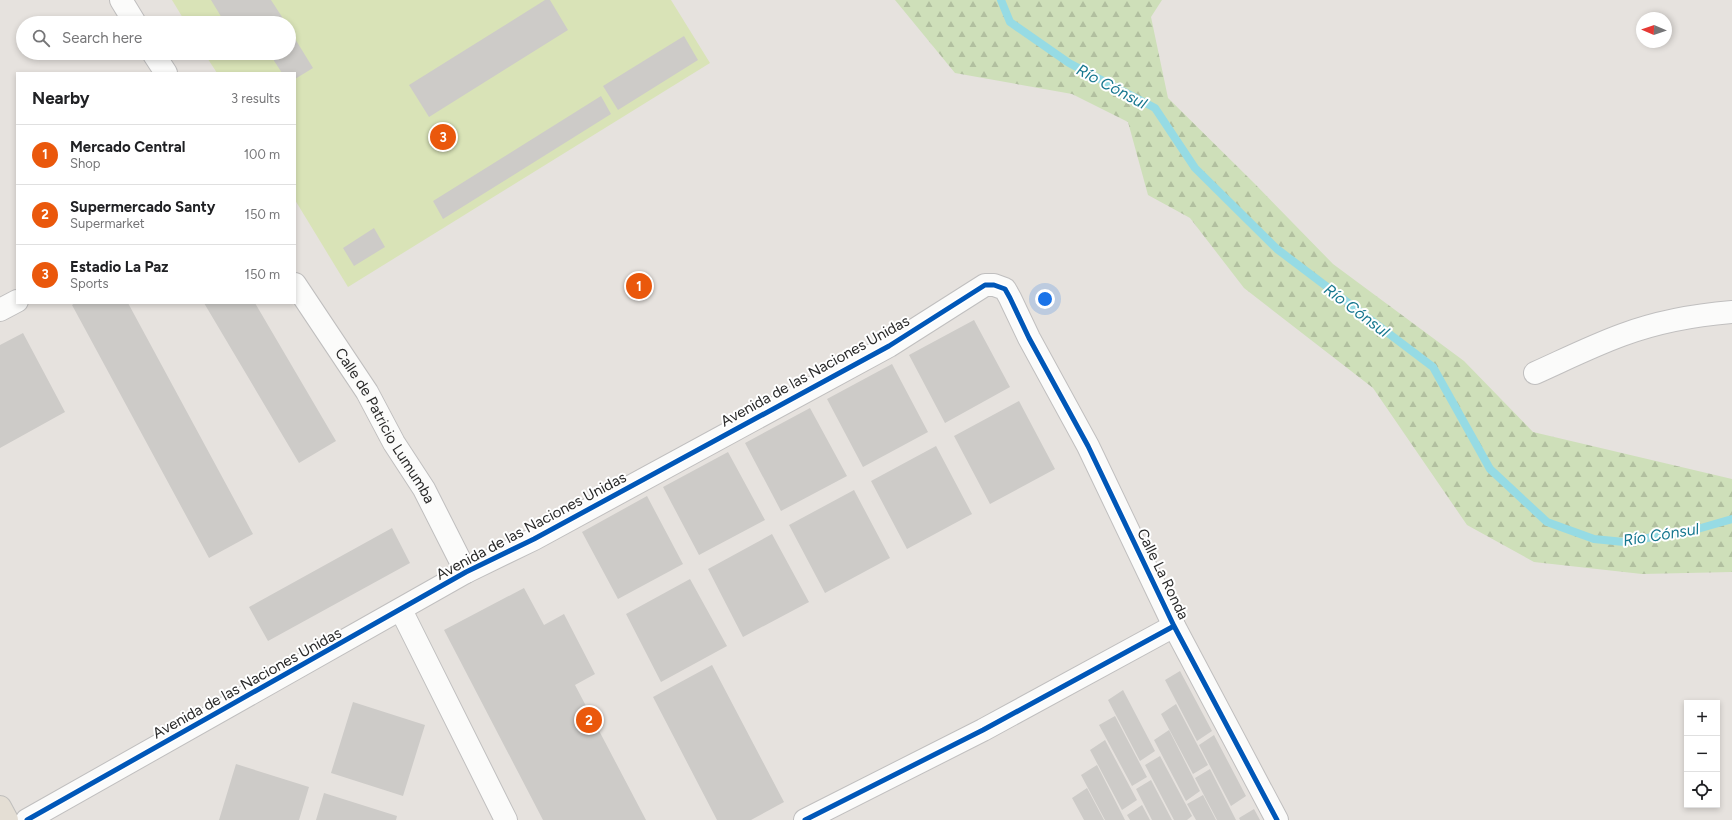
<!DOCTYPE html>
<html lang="en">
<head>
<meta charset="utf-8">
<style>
	:root { --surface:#fff; --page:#f2f2f2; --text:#202124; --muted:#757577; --line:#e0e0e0; --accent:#ea580c }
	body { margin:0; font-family:Figtree,sans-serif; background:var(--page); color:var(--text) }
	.controls { position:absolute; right:12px; bottom:12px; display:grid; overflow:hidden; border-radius:0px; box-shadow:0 2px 6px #0003 }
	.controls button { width:36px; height:36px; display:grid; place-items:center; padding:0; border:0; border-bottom:1px solid var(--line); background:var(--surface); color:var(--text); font:20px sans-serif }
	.compass { position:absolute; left:1636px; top:12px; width:36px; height:36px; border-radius:50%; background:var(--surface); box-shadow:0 2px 6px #0003; rotate:272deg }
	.you { position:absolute; left:1045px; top:299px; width:14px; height:14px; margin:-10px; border:3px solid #fff; border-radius:50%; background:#1a73e8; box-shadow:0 0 0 6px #1a73e833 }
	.badge { display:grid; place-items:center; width:26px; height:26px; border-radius:50%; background:var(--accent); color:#fff; font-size:13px; font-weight:700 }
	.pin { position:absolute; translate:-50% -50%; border:2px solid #fff; box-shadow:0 1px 4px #0006 }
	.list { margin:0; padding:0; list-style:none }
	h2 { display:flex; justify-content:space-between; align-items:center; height:52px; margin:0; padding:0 16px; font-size:17px }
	h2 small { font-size:13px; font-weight:400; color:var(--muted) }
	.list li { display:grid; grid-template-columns:26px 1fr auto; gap:12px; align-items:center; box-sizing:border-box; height:60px; padding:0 16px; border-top:1px solid var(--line) }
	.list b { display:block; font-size:15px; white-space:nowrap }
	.list p { margin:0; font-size:13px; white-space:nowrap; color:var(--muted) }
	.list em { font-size:13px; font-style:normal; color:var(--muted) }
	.icon { flex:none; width:22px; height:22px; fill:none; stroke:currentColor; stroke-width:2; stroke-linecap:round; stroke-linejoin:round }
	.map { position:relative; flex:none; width:1732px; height:820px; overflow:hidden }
	.search { position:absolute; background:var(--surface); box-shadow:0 2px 6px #0003; left:16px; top:16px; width:280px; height:44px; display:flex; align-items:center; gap:10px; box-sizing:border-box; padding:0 14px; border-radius:22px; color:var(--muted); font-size:15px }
	.panel { position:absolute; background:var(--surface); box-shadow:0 2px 6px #0003; left:16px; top:72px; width:280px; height:232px; border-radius:0px }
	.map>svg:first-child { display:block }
	.forest { fill:url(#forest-firs) }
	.pitch { fill:#d9e3b7 }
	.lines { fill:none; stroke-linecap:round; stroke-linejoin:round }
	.stream { stroke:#96dbe4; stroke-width:8 }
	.building { fill:#cdcbc8 }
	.minor-casing { stroke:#c0bfbf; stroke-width:24 }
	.major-casing { stroke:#bfbebc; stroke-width:24 }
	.minor { stroke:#fbfbfa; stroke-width:22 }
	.major { stroke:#e4ded4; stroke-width:22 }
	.cycleway-casing { stroke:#fff; stroke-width:8 }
	.cycleway { stroke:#0057b8; stroke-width:5 }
	.labels { text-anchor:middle; stroke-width:4; stroke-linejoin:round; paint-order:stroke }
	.street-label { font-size:15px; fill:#292929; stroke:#fff }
	.water-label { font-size:16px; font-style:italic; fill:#16778f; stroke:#fff }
</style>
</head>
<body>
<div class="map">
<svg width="1732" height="820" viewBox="0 0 1732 820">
	<defs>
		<pattern id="forest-firs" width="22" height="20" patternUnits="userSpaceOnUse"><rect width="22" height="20" fill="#cedfb9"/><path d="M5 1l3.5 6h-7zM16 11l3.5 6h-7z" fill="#b1bf9f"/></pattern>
	</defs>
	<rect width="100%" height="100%" fill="#e6e2de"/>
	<path class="forest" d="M895 0H1162L1151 17 1168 98 1254 183 1333 264 1464 361 1533 432 1732 479V572L1642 574 1534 562 1467 525 1373 388 1244 288 1190 218 1148 195 1128 122 1072 94 955 73Z"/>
	<path class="pitch" d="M172 0H671L710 63 348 287 295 200V73H217L204 53H289V23H186Z"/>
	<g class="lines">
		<path class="stream" d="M1001 0 1010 22 1069 63 1155 108 1195 168 1277 249 1433 367 1490 469 1547 522 1594 539 1624 542 1694 530 1732 519"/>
	</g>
	<path class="building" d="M211 0H271L286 23H225Z
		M545 0H550L568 30 429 117 409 85Z
		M289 29 313 68 295 79V73H282L269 53H289Z
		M684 36 698 60 618 110 603 86Z
		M601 96 611 114 443 219 433 201Z
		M374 228 385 247 354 266 343 248Z
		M75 303H128L253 534 209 558 72 305Z
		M204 303H255L336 441 299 463Z
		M974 320 1010 387 945 423 909 355Z
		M23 333 65 412 0 448V345Z
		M892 364 928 432 863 467 827 399Z
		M1019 401 1055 469 990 504 954 436Z
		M810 408 847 476 781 511 745 443Z
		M936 446 972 514 907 549 871 481Z
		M728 452 765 520 699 555 663 487Z
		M854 490 890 558 825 593 789 525Z
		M647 496 683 564 618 599 582 532Z
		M392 528 410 563 268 641 249 607Z
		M772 534 809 602 743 637 708 569Z
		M690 579 727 646 661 682 626 614Z
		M524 588 544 625 564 614 595 674 575 685 646 820H543L444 630Z
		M712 665 784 802 751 820H717L653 697Z
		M1180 671 1212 731 1197 741 1165 680Z
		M1123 690 1155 751 1140 761 1108 700Z
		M353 702 425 725 403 796 331 773Z
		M1176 704 1208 765 1193 774 1161 714Z
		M1115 716 1147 777 1132 786 1099 725Z
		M1169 730 1200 791 1186 801 1154 740Z
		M1214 735 1246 796 1231 806 1199 745Z
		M1105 740 1137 800 1122 810 1090 750Z
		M1160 756 1192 816 1187 820H1174L1145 765Z
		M236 764 309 787 299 820H219Z
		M1097 765 1125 820H1105L1081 775Z
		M1210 769 1236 820H1217L1195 778Z
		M1151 780 1172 820H1152L1136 789Z
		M1087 788 1104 820H1084L1072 798Z
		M324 793 397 816 396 820H316Z
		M1203 795 1216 820H1196L1187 804Z
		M1142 805 1150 820H1130L1127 815Z
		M1254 809 1260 820H1240L1239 818Z"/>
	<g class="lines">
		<g class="minor-casing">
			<g id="minor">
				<path d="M121 0 135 23"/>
				<path d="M153 53 166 73"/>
				<path id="s1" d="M295 284 367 392 394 443 424 489 466 572"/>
				<path d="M0 310 17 301"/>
				<path d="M1535 373C1564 360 1592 346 1622 335 1657 322 1695 315 1732 312"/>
				<path d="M401 610 506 820"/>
				<path d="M27 820 466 572 534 539 889 346 985 285H994L1005 289 1010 298 1029 338 1088 446 1174 626 1277 820"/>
				<path d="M805 820 983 730 1174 626"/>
			</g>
		</g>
		<g class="major-casing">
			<path id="major" d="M0 807 7 820"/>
		</g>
		<use href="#minor" class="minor"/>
		<use href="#major" class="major"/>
		<g class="cycleway-casing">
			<path id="cycleway" d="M27 820 466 572 534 539 889 346 985 285H994L1005 289 1010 298 1029 338 1088 446 1174 626 1277 820
				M805 820 983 730 1174 626"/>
		</g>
		<use href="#cycleway" class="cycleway"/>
	</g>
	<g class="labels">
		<g class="street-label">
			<text transform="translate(815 371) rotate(-29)" y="5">Avenida de las Naciones Unidas</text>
			<text dy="5" stroke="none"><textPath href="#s1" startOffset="168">Calle de Patricio Lumumba</textPath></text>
			<text transform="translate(531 526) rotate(-28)" y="5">Avenida de las Naciones Unidas</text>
			<text transform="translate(1163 574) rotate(64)" y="5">Calle La Ronda</text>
			<text transform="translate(247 683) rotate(-29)" y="5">Avenida de las Naciones Unidas</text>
		</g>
		<g class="water-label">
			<text transform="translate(1112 86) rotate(28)" y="6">Río Cónsul</text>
			<text transform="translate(1357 310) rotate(37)" y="6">Río Cónsul</text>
			<text transform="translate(1661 534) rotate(-9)" y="6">Río Cónsul</text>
		</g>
	</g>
</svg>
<div class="controls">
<button>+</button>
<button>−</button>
<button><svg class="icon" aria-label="locate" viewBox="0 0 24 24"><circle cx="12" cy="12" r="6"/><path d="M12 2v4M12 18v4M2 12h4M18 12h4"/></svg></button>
</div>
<svg class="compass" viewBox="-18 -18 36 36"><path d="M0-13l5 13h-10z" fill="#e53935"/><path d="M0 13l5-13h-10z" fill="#757577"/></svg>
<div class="you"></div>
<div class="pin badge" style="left:639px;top:286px">1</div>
<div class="pin badge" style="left:589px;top:720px">2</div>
<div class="pin badge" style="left:443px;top:137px">3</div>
<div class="search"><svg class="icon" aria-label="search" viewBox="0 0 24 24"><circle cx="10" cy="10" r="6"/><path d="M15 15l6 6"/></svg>Search here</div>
<section class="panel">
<h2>Nearby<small>3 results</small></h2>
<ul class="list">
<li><span class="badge">1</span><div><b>Mercado Central</b><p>Shop</p></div><em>100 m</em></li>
<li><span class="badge">2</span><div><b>Supermercado Santy</b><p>Supermarket</p></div><em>150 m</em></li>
<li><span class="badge">3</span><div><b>Estadio La Paz</b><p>Sports</p></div><em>150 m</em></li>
</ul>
</section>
</div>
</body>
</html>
